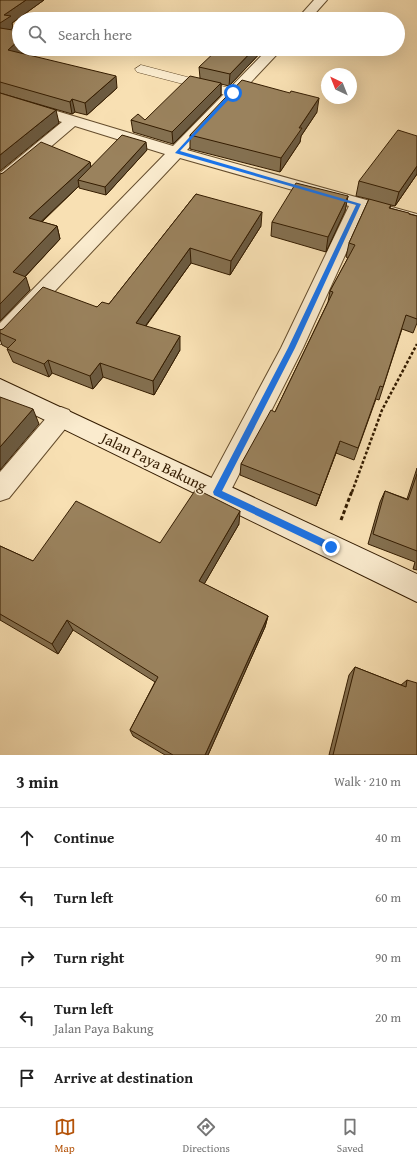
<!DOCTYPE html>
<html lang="en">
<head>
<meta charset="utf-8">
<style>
	:root { --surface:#fff; --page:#f2f2f2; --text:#222; --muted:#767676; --line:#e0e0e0; --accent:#b45309 }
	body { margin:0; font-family:"Gentium Book Plus",serif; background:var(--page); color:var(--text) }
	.compass { position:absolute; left:321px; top:68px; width:36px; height:36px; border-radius:50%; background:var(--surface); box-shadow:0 4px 16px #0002; rotate:317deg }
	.stop { position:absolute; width:12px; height:12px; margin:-9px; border:3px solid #1a73e8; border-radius:50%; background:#fff }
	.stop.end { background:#1a73e8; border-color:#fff; box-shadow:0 1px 4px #0008 }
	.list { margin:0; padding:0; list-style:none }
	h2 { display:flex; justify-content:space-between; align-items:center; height:52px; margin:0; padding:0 16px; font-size:17px }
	h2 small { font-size:13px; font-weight:400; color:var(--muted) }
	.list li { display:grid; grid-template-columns:26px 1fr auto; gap:12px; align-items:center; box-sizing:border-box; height:60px; padding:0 16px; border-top:1px solid var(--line) }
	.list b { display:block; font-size:15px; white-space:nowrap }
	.list p { margin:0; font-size:13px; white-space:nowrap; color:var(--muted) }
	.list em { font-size:13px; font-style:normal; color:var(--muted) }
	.icon { flex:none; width:22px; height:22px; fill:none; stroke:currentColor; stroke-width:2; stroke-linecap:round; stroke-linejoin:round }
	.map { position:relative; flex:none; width:417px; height:755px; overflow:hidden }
	.search { position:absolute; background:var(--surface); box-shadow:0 4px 16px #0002; left:12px; right:12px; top:12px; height:44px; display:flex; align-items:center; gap:10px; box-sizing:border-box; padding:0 14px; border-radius:22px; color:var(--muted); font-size:15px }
	.sheet { height:352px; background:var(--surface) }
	nav { display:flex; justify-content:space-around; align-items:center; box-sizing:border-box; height:56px; border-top:1px solid var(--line); background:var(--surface); font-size:11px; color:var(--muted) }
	nav a { display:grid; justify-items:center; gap:2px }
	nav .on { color:var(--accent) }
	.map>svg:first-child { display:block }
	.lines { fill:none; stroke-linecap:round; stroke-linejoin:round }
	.service-casing { stroke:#654d2d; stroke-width:1 }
	.minor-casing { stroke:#654d2d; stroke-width:2 }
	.secondary-casing { stroke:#341c00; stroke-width:2 }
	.path-far1 { stroke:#341c00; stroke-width:2.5; stroke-dasharray:3 2; stroke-linecap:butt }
	.path { stroke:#341c00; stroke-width:3; stroke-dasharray:4 2.5; stroke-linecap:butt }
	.service { fill:#faebce; fill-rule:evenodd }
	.minor { fill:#faebce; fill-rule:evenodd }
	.secondary { fill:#faebce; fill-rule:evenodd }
	.wall { fill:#847050; stroke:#341c00 }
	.shaded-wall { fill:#6c5b41; stroke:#341c00 }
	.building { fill:#9a825d; stroke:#341c00 }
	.route { fill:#1a73e8 }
	.labels { text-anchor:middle; stroke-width:3; stroke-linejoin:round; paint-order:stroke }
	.street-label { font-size:15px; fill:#341c00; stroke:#faebce }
</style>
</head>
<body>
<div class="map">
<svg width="417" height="755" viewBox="0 0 417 755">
	<rect width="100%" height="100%" fill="#f8e0b3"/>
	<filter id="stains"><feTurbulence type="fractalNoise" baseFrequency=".005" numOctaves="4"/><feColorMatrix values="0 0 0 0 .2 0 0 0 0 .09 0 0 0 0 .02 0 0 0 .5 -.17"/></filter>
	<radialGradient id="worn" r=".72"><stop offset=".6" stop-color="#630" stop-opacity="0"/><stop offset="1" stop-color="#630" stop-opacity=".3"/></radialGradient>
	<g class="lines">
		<g class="service-casing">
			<path id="service" d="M141 65 237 90 239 93 233 97 137 72 135 69Z"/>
		</g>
		<g class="minor-casing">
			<path id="minor" d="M314 0H327L310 19H297Z
				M268 49H282L187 150 417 214V226L365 211 303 348 226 500 217 503 208 500 204 492 281 348 349 206 180 158 7 342 0 344V323L165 154 75 126 6 185 0 186V173L62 122 0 103V94L173 146Z
				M61 407 69 410 73 417 69 424 9 498 0 501V472L53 410Z"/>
		</g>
		<g class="secondary-casing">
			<path id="secondary" d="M0 379 417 574V602L0 398Z"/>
		</g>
		<path class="path-far1" d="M352 492 382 410 417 344"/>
		<path class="path" d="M341 520 352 491"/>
		<use href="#service" class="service"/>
		<use href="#minor" class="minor"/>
		<use href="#secondary" class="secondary"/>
	</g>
	<path class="wall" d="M0 0H44L12 23 13 28 10 30 26 49 21 53 117 88 87 115 75 112 72 114 0 93Z
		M264 49 229 86 221 84V95L173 144 133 132 131 120H145L200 78 199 67Z
		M317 112 301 136 300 142 280 172 190 149V135Z
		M417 136V174L395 206 391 205 390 208 417 216V323L413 333 402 329 379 400 376 399 354 460 336 453 316 506 240 475 241 464 275 412 328 302 330 291 348 258 346 257 349 243 369 199 356 196 359 181Z
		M147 150 106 195 79 188V186L42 222 57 226 60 239 25 277 30 290 0 321V174L90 162 91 167Z
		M196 194 261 226 230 275 191 263 146 326 180 350 154 395 103 377 93 389 52 373 49 377 13 362 7 349 8 348 2 345 0 339V330L109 304Z
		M348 196 345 211 326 252 271 236 272 222Z
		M417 468V570L413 569 415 562 368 544 380 502 385 491 407 499Z
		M239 524 204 584 268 616 265 627 208 755H165L133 736 130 730 155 682 73 630 58 654 0 620V546L33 561 160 543Z
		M355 667 401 685 407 680 417 755H329L349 675Z"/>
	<path class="shaded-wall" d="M26 0H44L12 23 13 28 0 37V23L4 15Z
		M19 40V49H26L11 62 8 50Z
		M254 49H264L229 86 230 74Z
		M116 76 117 88 87 115 85 103Z
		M221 83V95L173 144 172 132Z
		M319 98 317 112 301 136 300 142 280 172 281 158 299 128Z
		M72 99 75 112 72 114 70 102Z
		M56 110 59 123 0 171V155Z
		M146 142 147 150 106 195 105 187Z
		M90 162 92 174 78 180 79 186 32 230 29 218Z
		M417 166V174L395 206 399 192Z
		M348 196 345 211 326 252 328 237Z
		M262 212 261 226 230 275 231 261Z
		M57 226 60 239 17 285 13 272Z
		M190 248 191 263 138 336 136 323Z
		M26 277 30 290 0 321V304Z
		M180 336V350L154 395 153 381Z
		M48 360 52 373 49 377 44 364Z
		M100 363 103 377 93 389 90 376Z
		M33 409 39 424 0 470V447Z
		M340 441 336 453 316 506 320 495Z
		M240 511 239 524 199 593V581Z
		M268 616 265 627 208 755H205Z
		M67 620 73 630 58 654 52 644Z"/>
	<path class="building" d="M0 0H26L4 15 11 16 0 23Z
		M255 14 282 19H249Z
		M0 28 19 31V40L8 50 116 76 85 103 72 99 70 102 0 82Z
		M218 49H254L230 74 199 67Z
		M190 76 221 83 172 132 131 120 138 114 145 120Z
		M242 80 290 93 291 91 319 98 299 128H302L281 158 190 135Z
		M0 93 56 110 0 155Z
		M398 130 417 136V166L399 192 359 181Z
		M122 135 146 142 105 187 78 180Z
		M41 142 90 162 29 218 57 226 13 272 26 277 0 304V174L3 173Z
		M296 183 348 196 328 237 272 222Z
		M196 194 262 212 231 261 190 248 136 323 180 336 153 381 100 363 90 376 48 360 44 364 7 349 16 340 0 333V330L3 329 43 287 97 307 102 302 109 304Z
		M369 199 391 205 389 208 409 213V214L417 216V319L406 315 383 387 380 386 358 448 340 441 320 495 241 464 271 410 275 412 333 292 330 291 355 245 349 243Z
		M0 397 33 409 0 447Z
		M417 474V551L373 534 385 491 408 500Z
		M196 489 240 511 199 581 268 616 205 755H173L130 730 158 677 67 620 52 644 0 614V546L33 561 76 501 160 543Z
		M355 667 406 687 407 680 417 683V755H333Z"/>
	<path class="route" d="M231 92 235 93 180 151 361 204 295 348 222 491 334 544 335 547 331 551 214 495 213 492 288 348 356 205 175 153Z"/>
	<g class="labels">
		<g class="street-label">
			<text transform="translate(154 462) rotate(26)" y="5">Jalan Paya Bakung</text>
		</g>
	</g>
	<rect width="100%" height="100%" filter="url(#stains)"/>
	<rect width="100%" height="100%" fill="url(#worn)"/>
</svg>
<svg class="compass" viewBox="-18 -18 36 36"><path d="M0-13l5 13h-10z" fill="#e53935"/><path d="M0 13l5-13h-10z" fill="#767676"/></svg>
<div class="stop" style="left:233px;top:93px"></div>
<div class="stop end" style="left:331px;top:547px"></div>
<div class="search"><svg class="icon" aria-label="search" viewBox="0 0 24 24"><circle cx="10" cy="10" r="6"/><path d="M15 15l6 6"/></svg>Search here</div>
</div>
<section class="sheet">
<h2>3 min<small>Walk · 210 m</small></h2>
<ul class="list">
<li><svg class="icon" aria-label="ahead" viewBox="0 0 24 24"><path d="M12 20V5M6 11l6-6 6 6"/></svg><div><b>Continue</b></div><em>40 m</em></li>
<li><svg class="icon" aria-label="left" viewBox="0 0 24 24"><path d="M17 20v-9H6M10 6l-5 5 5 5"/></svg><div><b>Turn left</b></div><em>60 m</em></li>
<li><svg class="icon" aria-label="right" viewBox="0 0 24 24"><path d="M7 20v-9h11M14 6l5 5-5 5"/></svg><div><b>Turn right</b></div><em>90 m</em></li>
<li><svg class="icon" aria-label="left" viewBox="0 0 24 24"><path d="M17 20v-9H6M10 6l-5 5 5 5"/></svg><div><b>Turn left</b><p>Jalan Paya Bakung</p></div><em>20 m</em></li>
<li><svg class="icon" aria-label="arrive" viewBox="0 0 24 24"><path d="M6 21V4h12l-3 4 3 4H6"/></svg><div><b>Arrive at destination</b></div></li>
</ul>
</section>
<nav>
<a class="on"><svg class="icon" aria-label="map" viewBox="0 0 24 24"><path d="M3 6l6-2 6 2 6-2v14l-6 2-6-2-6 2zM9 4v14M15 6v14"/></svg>Map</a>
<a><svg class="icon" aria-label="directions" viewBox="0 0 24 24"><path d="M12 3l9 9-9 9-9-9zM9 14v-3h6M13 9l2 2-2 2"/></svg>Directions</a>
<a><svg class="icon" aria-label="saved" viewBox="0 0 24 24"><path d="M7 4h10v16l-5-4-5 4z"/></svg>Saved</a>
</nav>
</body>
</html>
